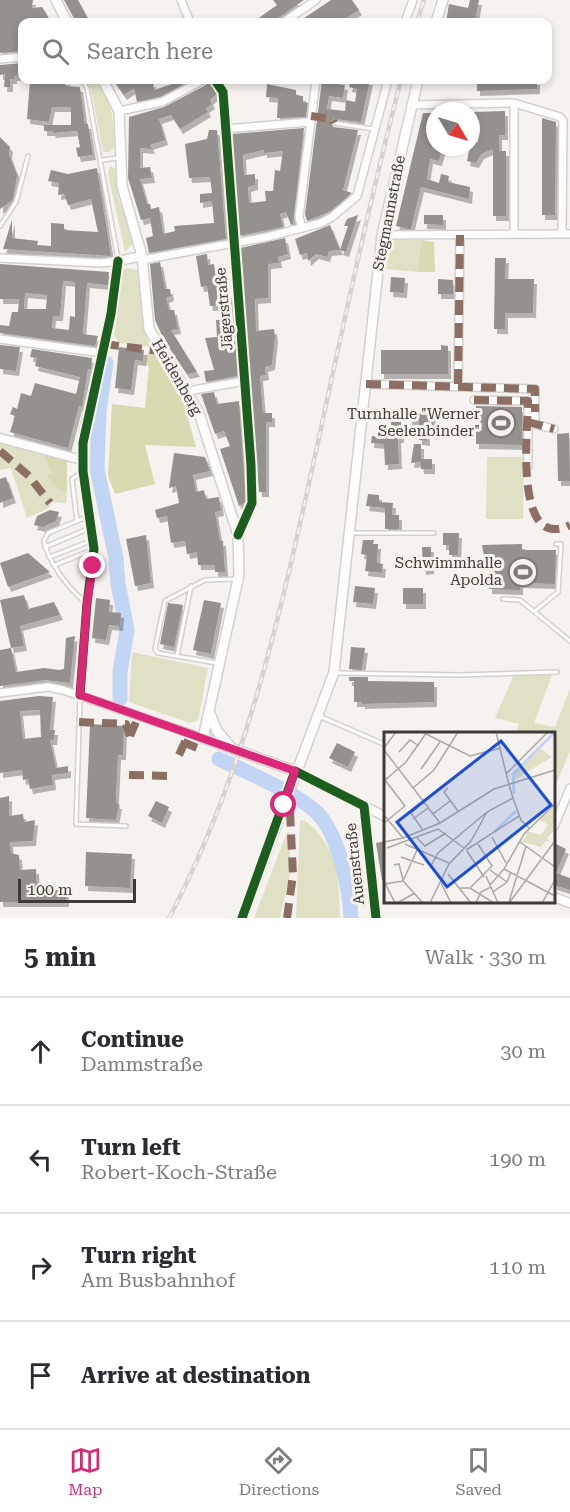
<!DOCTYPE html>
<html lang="en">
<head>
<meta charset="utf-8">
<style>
	:root { --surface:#fff; --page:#f2f2f3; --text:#2b2b33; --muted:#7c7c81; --line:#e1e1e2; --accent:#db2777 }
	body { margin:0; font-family:"Roboto Serif",serif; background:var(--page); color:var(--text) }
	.compass { position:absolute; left:426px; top:102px; width:54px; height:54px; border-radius:50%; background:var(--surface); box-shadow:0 3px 9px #0003; rotate:128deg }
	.scale { position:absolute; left:18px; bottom:15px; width:118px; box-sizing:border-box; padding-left:6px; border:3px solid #3d3a38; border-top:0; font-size:16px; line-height:21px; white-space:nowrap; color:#3d3a38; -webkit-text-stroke:4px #f9f2ec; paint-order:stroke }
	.stop { position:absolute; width:18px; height:18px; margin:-14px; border:4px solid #db2777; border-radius:50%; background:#fff }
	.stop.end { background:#db2777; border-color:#fff; box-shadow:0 2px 6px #0008 }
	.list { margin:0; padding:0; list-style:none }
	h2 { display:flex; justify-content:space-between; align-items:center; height:78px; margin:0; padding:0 24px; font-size:26px }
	h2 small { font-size:20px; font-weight:400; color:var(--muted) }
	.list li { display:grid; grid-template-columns:39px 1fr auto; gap:18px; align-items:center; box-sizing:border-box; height:108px; padding:0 24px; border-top:2px solid var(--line) }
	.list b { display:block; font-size:22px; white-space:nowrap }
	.list p { margin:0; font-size:20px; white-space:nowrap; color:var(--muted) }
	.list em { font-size:20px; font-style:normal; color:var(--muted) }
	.icon { flex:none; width:33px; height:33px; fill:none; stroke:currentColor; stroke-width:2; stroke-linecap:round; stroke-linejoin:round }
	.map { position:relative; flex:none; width:570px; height:918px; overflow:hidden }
	.search { position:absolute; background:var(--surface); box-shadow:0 3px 9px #0003; left:18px; right:18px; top:18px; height:66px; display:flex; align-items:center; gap:15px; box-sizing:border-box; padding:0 21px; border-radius:12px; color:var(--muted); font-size:22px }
	.sheet { height:510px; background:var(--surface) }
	nav { display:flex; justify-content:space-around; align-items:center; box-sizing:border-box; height:84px; border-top:2px solid var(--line); background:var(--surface); font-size:16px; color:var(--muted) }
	nav a { display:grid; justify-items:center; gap:3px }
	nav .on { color:var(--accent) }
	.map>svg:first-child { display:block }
	.green { fill:#dfe0c4 }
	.forest { fill:#d8dab1 }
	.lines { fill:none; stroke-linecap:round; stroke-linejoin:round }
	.river { stroke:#c3d5f5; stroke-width:15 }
	.building { fill:#94918e; fill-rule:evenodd; filter:url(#shadow) }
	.service-casing { stroke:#d3d0ce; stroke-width:6 }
	.minor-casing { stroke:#d3d0ce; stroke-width:10 }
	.tertiary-casing { stroke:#d3d0ce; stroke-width:11 }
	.secondary-casing { stroke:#d3d0ce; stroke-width:12 }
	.service { stroke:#fefdfd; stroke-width:3 }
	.minor { stroke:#fefdfd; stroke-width:7 }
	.tertiary { stroke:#fefdfd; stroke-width:8 }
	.secondary { stroke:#fefdfd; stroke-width:9 }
	.rail-casing { stroke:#d4d3d1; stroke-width:4.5 }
	.rail { stroke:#f9f2ec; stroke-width:2; stroke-dasharray:7; stroke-linecap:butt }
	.quiet { stroke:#8d6e63; stroke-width:8; stroke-dasharray:15 8; stroke-linecap:butt }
	.cycleway-casing { stroke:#f9f2ec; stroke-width:13 }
	.cycleway { stroke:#1b5e20; stroke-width:9 }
	.route { stroke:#db2777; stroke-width:8 }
	.labels { text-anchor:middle; stroke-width:6; stroke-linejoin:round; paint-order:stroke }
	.street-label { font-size:15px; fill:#3d3a38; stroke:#f9f2ec }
	.poi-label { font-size:15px; fill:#3d3a38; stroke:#f9f2ec; text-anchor:end }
	.inset-river { fill:none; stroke:#c3d5f5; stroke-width:3 }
	.inset-road { fill:none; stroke:#aca8a6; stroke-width:1.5 }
	.view { fill:#1d4ed8; fill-opacity:0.15; stroke:#1d4ed8; stroke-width:3 }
	.inset-edge { fill:none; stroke:#3d3a38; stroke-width:3 }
</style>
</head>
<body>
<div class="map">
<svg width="570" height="918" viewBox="0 0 570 918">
	<defs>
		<filter id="shadow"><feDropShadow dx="3" dy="5" stdDeviation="0" flood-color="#0004"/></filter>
	</defs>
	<rect width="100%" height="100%" fill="#f6f2ef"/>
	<path class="green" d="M86 80H95C113 99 114 122 114 148L110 152H103L91 89Z
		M110 166 115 169 118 197 133 239V244L125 252 108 174Z
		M392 240H421L418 272 386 269Z
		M127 268 137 270 144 327 150 347 120 343 114 336 122 271Z
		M0 443 42 455 52 473 47 475 56 488 67 493 66 503 51 502 49 508 27 518 11 468 0 470Z
		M487 457H524L523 519H486Z
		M132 652 208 668 198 720 190 723 129 702Z
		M514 675H552L534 723 555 727 570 689V751L555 787 554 734 515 733 519 724 495 718Z
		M304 820C338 846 339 877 340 918H296L300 821Z
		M287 832 290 833V873L280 918H254Z"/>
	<path class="forest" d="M421 240 434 242 435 272H418Z
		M147 353 154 354 181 394 196 447 145 445 155 484 115 494 108 476 112 404 145 408 149 366 145 365Z
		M42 455 67 461V493L56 488 46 475 52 473Z"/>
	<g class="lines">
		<path class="river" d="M106 363 99 411 97 469 116 558 118 584 127 630 120 672V699
			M219 759C245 771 303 796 320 816 339 838 350 890 351 918"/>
	</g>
	<path class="building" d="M0 0H33L32 8 42 7 46 13 50 22H22V51L0 53Z
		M64 0H78L90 22H76Z
		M273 0H304L272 22H253L277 5Z
		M331 0H352L359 10 340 22H329L327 19 322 22H298Z
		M470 0H479L475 22H446L449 4 468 8Z
		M22 63V75L14 76V79H10V87H4L5 74 0 75V65Z
		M30 80H67L65 86 80 87 85 124H88L93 155 78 157 76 148 80 147 77 131 52 133 53 131H44V125H71V107H52L49 122 27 119Z
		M113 80H145L142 84 153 82 154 90 172 84 170 80H192L160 97 137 102 134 88 124 95Z
		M209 80 217 94 210 100 212 104 206 108 208 112 180 129 171 115 159 119 165 140 150 145 152 149 140 148V168L150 167 152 178 140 179 147 204H150L151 209 159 207 163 234 175 231 174 226 214 223 212 201 200 203V194L212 193 210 177 189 178 185 144 207 139 209 130H217L226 239 149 253 146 238 153 236 150 218 141 220 128 178 129 117 164 107 206 85Z
		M322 80H331L330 83 345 85 343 98 329 96 327 109 345 111 346 100 355 102 357 89 349 87 351 80H370L361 122 334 119 330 122 333 127 358 130 343 190 352 193 331 211 307 221 305 214Z
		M477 80H537V89L477 91Z
		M267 84 296 90V95L303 96V102L308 103 306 117 277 118 278 98 266 97Z
		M505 111V135H499V151H506V216H493V149L481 154 476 163 467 161 471 140 478 142V126H471V112Z
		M423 113H435V121L432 122 429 132 435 134V147H443L439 161 430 159 427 179 439 183 441 174 449 176 448 182 470 187 469 199 421 187 411 229H408L396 226Z
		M542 118 556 122 555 215H542Z
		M304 128 293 224 291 225 286 212 280 214 283 227 239 236 232 134ZM264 150V153L283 151 280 171 275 170 273 191H265L266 201 249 203 248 187 255 185V174L244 175 243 155Z
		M0 137 10 147 9 154 17 175 13 200 0 209Z
		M97 168 111 256 3 249 12 220V238L38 241 37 245 51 246V223L64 224V230L98 232 91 199 68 205 64 194 58 195 59 183 48 181 51 170 68 174Z
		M358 215 346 252 340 250 348 226H344L347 219Z
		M424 215H443V225L424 224Z
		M330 225 340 250 329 251 327 257 316 254 308 261 307 253 300 255 295 239Z
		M285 238 288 254 278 257 279 263 268 264V298L255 299 256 331 274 329 275 337 272 365 265 367 266 375 260 376 263 413H272V422H266V492H259L240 248Z
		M207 254 208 265 214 264 218 294 230 293 238 373 237 376 206 382 204 371 214 370 205 338 217 337 216 320H223L222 305 210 306 207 286 201 287 196 256Z
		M495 258H506L505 279H534L533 313H505V329H494Z
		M160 262 165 289H170L171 296 166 298 169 310H174L178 329 171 330 197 372 187 374 164 340 155 320 150 264Z
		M0 264 109 272 108 285 87 283 83 334 98 336 95 346 0 333V325L9 326 12 312H18L19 299H0ZM63 281 75 282V317L70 316 69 330 52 328 53 316H60ZM25 293 47 295 46 309H24Z
		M391 277 405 278 404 293 390 292Z
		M438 279 453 280V294H438Z
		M0 345 20 347 16 371 0 369Z
		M441 345 448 346V374H381V350H441Z
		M119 347 144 350 143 361 135 360 131 390 115 388Z
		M32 349 92 358 91 370 88 369 82 407 79 406 68 448 10 432 15 416 10 414 13 407 17 409 21 393 31 396 35 383 76 394 80 377 35 366 37 358 30 357Z
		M214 392 217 404 239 401 246 502 239 506 220 449 230 446 224 431 215 434 201 394Z
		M476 406 522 407V445L476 444Z
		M409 413H433V430H427V441L419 440V420H409Z
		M391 421H401V438H398L399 464 385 465 384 444 371 443 372 436 391 439Z
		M569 433 570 481H558L557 434Z
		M414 444H421V459H432V469H421L420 462 411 463Z
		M174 453 205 457 210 471 193 475 196 492 204 490 206 499 219 497 221 511 215 512 220 541H223L225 572H215V565H198L197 552 187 554 185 541 171 543 167 516 157 518 155 510 179 503 176 486 169 488Z
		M6 477 13 498 0 503V479Z
		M368 494 379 495V502L393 503 392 515H399V529H385V508L366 506Z
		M50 510 59 512 56 521 43 527 34 525 37 516Z
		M443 533H459L458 555H449V545H443Z
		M146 535 151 583 135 586 126 539Z
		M363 540H374L373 544H378L377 563 383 564 382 573 365 571 367 555 361 554Z
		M522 544V550H556L555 584 520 583V590L489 589 490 561H485L482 545Z
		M422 547H431V569L423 570Z
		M28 553 50 572 8 587 0 563Z
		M355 586 375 588 373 604 353 602Z
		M403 588H423V604H403Z
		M24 595 28 609 54 602 60 615 20 626 24 646 11 648 0 600Z
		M96 598 110 600 109 612 121 613 120 626 109 625 106 640 92 638Z
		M204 600 221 603 211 654 193 650Z
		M168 603 183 605 174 647 160 644Z
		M75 636 70 683 46 680 0 686V650L11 648 16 672 44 668 59 670 64 669 66 638Z
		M351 647 365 648 362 670 349 669Z
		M349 677H368V681L434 682V702L362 704V702H354V681H349Z
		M39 696 53 697 50 730H55L54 740H50L56 768 68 766V773L52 775 53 785 30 789 28 779 23 780 22 770 0 773V701ZM40 710 41 737 23 739 20 711Z
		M90 724 124 726 123 755H118L116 797 117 804H119L116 820 86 818Z
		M337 743 355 752 348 767 329 758Z
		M9 796V816L23 814 24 822 35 820 33 841 10 842 11 853 19 855 20 870 36 869 37 891 66 890V902H0V798Z
		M156 801 169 807 162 823 148 816Z
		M386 841V880H382L376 843Z
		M554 843 566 849 556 873 570 878V890L554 885Z
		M86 852 132 854 130 888 85 886Z"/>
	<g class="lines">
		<g class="service-casing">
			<path id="service" d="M82 80 87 88 118 259
				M334 123 374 129
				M102 160 118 158
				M0 226 16 202 28 156
				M77 521 72 479 82 472
				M351 533H434
				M45 547 90 528
				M50 557 93 540
				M55 565 92 550
				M503 599 520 600 570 641
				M85 602C69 589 48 562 44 541L48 533 89 516
				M535 611 558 592 561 544H556
				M177 656 191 586
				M217 663 158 653 155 649 165 601 205 580 236 579
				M335 673 459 675 557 672
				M80 696 76 824 126 826
				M319 716 386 745"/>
		</g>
		<g class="minor-casing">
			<path id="minor" d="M181 0 190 22
				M284 22 316 0
				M405 22 413 0
				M0 59 22 57
				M215 80 223 92 251 465 252 503 238 535
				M411 105 514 103 560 117 563 121 562 234
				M119 111 162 102 203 80
				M224 129 310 122
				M302 228 299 217 316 80
				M514 234V103
				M382 235 570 234
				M0 258 101 263 118 261
				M142 260 267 237 321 223 332 217 357 196 388 80
				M0 339 102 353
				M366 384 535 389V424
				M458 384 460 235
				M188 391 245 381
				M474 400 528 401V466
				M530 423 554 429
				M0 693 48 687 63 690 203 738
				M80 695 87 603 94 549 82 460
				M364 806 376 918
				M554 827 570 788"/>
		</g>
		<g class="tertiary-casing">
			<path id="tertiary" d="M0 438 82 460 84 430 111 314 118 261 142 256
				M295 771 386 817
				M554 897 570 903"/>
		</g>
		<g class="secondary-casing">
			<path id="secondary" d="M56 0 67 22
				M436 22 443 0
				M103 80 119 111 122 186 142 256 149 329 199 413 238 535 239 575 203 738 295 771
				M209 711 217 731 229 745
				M242 918 334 672 382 235 418 80"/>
		</g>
		<use href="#service" class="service"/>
		<use href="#minor" class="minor"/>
		<use href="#tertiary" class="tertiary"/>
		<use href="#secondary" class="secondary"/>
		<g class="rail-casing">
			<path id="rail" d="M417 22 424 0
				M169 918C244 776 279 620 313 465 341 336 368 207 401 80"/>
		</g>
		<use href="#rail" class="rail"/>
		<path class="quiet" d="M311 116 332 119 334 123
			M104 344 160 351
			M366 384 535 389V412
			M458 384 460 235
			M474 400 528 401C528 429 513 553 570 525
			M528 422 554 429
			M0 451 29 476 50 503
			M79 722 126 724 130 736
			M130 736 139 715
			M183 742 200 749
			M179 755 189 733
			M129 775 172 776
			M287 918 293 875 290 811"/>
		<g class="cycleway-casing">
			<path id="cycleway" d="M215 80 223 92 251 465 252 503 238 535
				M80 695 87 603 94 549 83 471V443L111 314 118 261
				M242 918 295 771 364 806 376 918"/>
		</g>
		<use href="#cycleway" class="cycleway"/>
	</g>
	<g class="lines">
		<path class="route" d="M93 566 87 603 80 695 295 771 284 805"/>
	</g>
	<defs>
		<g id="stadium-ring" transform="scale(1.5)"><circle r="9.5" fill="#f9f2ec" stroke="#7e7a78" stroke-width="1.5"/><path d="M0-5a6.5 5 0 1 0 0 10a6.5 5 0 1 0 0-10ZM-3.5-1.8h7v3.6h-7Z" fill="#7e7a78"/></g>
	</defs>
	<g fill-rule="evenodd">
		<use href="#stadium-ring" x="501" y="423"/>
		<use href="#stadium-ring" x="523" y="572"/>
	</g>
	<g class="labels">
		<g class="street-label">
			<text transform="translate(389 213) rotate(-79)" y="5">Stegmannstraße</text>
			<text transform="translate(224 309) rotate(-95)" y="5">Jägerstraße</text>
			<text transform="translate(177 377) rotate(60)" y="5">Heidenberg</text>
			<text transform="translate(355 864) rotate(-96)" y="5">Auenstraße</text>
		</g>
		<g class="poi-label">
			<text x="480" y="419">Turnhalle "Werner<tspan x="480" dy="17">Seelenbinder"</tspan></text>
			<text x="502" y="568">Schwimmhalle<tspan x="502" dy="17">Apolda</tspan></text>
		</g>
	</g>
	<g transform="translate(384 732)">
		<rect width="171" height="171" fill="#f6f2ef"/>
		<path d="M157 17 168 25 130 48 131 40ZM171 74V98L163 106 166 110 162 109 157 115 138 110 144 99 157 103 164 93 155 87Z" fill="#dfe0c4"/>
		<path class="inset-river" d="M130 62 129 42 171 0M110 100 132 79"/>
		<path class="inset-road" d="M112 0 125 53M42 2 86 24 117 16M0 16 12 0M0 18 56 91M15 20 26 8 35 14M37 37 56 10M122 42 164 0M0 49 22 30 43 0M29 56 50 38 74 0M64 56 60 60 74 79M129 66 137 88 145 96M49 82 66 69M0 83 19 106 56 91 110 57 171 38M29 87 44 76M0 91 21 74 1 48M38 97 27 81 40 70M108 105 122 131M33 106 41 114 62 101M0 110 19 106M136 110 171 135M21 112 65 131M3 116 54 97 80 116M82 118 135 84M83 119 100 145M17 125 40 133M10 133 15 132 19 148M47 134 54 121 103 80M120 137 140 102 171 72M120 137 171 164M106 138 123 150M64 142 87 171M102 144 114 171M0 149 11 171M19 149 33 118M19 149 39 171M57 151 67 171M0 152 19 149M106 153 120 137M76 156H86L110 171M86 156 108 134 94 112M109 160 123 150 127 140M125 170 142 114M13 171 31 161M46 171 65 132 87 109 103 80 129 66 125 53M92 171 97 160 107 155M125 171 171 109M158 171 171 148"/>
		<path class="view" d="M117 9 167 73 63 155 13 90Z"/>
		<rect width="171" height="171" class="inset-edge"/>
	</g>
</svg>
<svg class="compass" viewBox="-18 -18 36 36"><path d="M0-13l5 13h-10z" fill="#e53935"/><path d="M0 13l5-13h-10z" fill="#7c7c81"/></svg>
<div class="scale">100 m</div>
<div class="stop" style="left:284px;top:805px"></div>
<div class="stop end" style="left:93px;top:566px"></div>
<div class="search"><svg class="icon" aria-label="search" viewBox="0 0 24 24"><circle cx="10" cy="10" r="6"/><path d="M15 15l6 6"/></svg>Search here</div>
</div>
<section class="sheet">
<h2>5 min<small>Walk · 330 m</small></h2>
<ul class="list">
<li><svg class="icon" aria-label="ahead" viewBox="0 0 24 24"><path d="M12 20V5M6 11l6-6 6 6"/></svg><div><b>Continue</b><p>Dammstraße</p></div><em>30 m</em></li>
<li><svg class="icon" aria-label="left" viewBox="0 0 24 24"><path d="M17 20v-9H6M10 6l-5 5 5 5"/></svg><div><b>Turn left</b><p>Robert-Koch-Straße</p></div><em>190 m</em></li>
<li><svg class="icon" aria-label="right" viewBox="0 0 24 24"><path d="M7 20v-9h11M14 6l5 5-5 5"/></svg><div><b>Turn right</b><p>Am Busbahnhof</p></div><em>110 m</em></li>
<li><svg class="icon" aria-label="arrive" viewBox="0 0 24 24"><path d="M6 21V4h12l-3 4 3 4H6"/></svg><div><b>Arrive at destination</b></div></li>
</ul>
</section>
<nav>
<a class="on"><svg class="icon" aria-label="map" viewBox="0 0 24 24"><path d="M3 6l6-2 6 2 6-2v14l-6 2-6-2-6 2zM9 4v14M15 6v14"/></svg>Map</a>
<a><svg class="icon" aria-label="directions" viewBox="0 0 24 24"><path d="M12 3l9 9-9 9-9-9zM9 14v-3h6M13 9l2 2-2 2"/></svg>Directions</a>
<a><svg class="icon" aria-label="saved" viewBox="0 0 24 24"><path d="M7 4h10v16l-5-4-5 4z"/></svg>Saved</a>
</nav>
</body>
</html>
